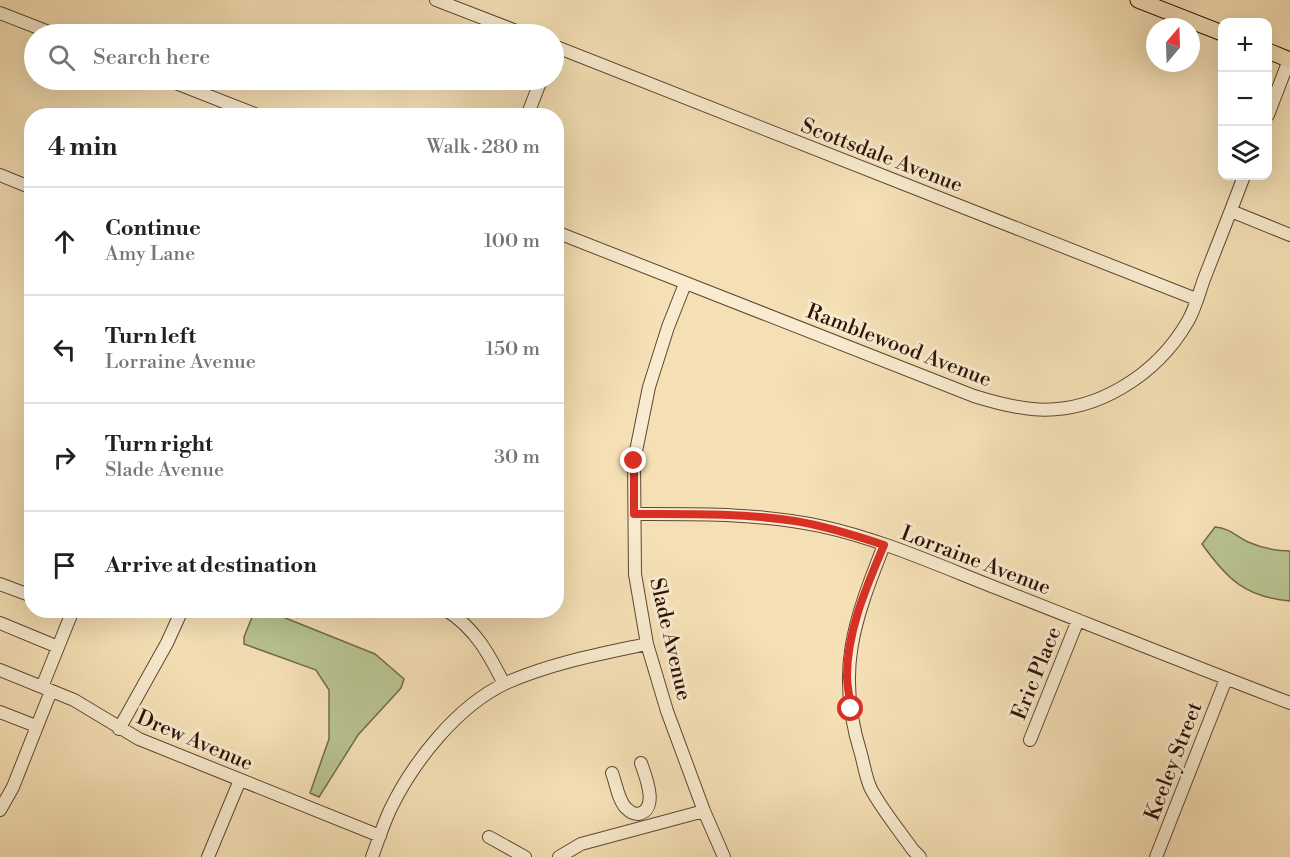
<!DOCTYPE html>
<html lang="en">
<head>
<meta charset="utf-8">
<style>
	:root { --surface:#fff; --page:#f2f2f2; --text:#202124; --muted:#757577; --line:#e0e0e0 }
	body { margin:0; font-family:"Libre Bodoni",serif; background:var(--page); color:var(--text) }
	.controls { position:absolute; right:18px; top:18px; display:grid; overflow:hidden; border-radius:12px; box-shadow:0 6px 24px #0002 }
	.controls button { width:54px; height:54px; display:grid; place-items:center; padding:0; border:0; border-bottom:2px solid var(--line); background:var(--surface); color:var(--text); font:30px sans-serif }
	.compass { position:absolute; left:1146px; top:18px; width:54px; height:54px; border-radius:50%; background:var(--surface); box-shadow:0 6px 24px #0002; rotate:19deg }
	.stop { position:absolute; width:18px; height:18px; margin:-14px; border:4px solid #d93025; border-radius:50%; background:#fff }
	.stop.end { background:#d93025; border-color:#fff; box-shadow:0 2px 6px #0008 }
	.list { margin:0; padding:0; list-style:none }
	h2 { display:flex; justify-content:space-between; align-items:center; height:78px; margin:0; padding:0 24px; font-size:26px }
	h2 small { font-size:20px; font-weight:400; color:var(--muted) }
	.list li { display:grid; grid-template-columns:39px 1fr auto; gap:18px; align-items:center; box-sizing:border-box; height:108px; padding:0 24px; border-top:2px solid var(--line) }
	.list b { display:block; font-size:22px; white-space:nowrap }
	.list p { margin:0; font-size:20px; white-space:nowrap; color:var(--muted) }
	.list em { font-size:20px; font-style:normal; color:var(--muted) }
	.icon { flex:none; width:33px; height:33px; fill:none; stroke:currentColor; stroke-width:2; stroke-linecap:round; stroke-linejoin:round }
	.map { position:relative; flex:none; width:1290px; height:857px; overflow:hidden }
	.search { position:absolute; background:var(--surface); box-shadow:0 6px 24px #0002; left:24px; top:24px; width:540px; height:66px; display:flex; align-items:center; gap:15px; box-sizing:border-box; padding:0 21px; border-radius:33px; color:var(--muted); font-size:22px }
	.panel { position:absolute; background:var(--surface); box-shadow:0 6px 24px #0002; left:24px; top:108px; width:540px; height:510px; border-radius:24px }
	.map>svg:first-child { display:block }
	.green { fill:#b8c390; stroke:#746a4b; stroke-width:1.5 }
	.lines { fill:none; stroke-linecap:round; stroke-linejoin:round }
	.minor-casing { stroke:#614632; stroke-width:14 }
	.major-casing { stroke:#301206; stroke-width:17 }
	.minor { stroke:#f8ebcf; stroke-width:12 }
	.major { stroke:#f5e0b5; stroke-width:15 }
	.route { stroke:#d93025; stroke-width:8 }
	.labels { text-anchor:middle; stroke-width:6; stroke-linejoin:round; paint-order:stroke }
	.street-label { font-size:21px; fill:#301206; stroke:#f8ebcf }
</style>
</head>
<body>
<div class="map">
<svg width="1290" height="857" viewBox="0 0 1290 857">
	<rect width="100%" height="100%" fill="#f5e0b5"/>
	<filter id="stains"><feTurbulence type="fractalNoise" baseFrequency=".00333" numOctaves="4"/><feColorMatrix values="0 0 0 0 .2 0 0 0 0 .09 0 0 0 0 .02 0 0 0 .5 -.17"/></filter>
	<radialGradient id="worn" r=".72"><stop offset=".6" stop-color="#630" stop-opacity="0"/><stop offset="1" stop-color="#630" stop-opacity=".3"/></radialGradient>
	<path class="green" d="M1215 527C1229 528 1236 536 1248 542 1262 548 1275 551 1290 551V601C1245 597 1227 579 1202 544Z
		M255 610 268 611 375 654 404 679 401 688 358 735 319 797 310 793 329 739V690L316 670 244 644V637Z"/>
	<g class="lines">
		<g class="minor-casing">
			<path id="minor" d="M436 0 524 34
				M0 13 54 34
				M554 46 1196 299
				M168 80 260 116
				M1268 115 1289 60
				M527 116 541 80
				M0 175 32 188
				M1231 211 1290 235
				M556 232 974 396C993 402 1012 407 1032 409 1095 415 1157 375 1188 321 1196 307 1200 289 1206 274 1219 241 1232 208 1244 176
				M685 284 668 327 649 387 634 461 635 574 647 644 667 711 704 811 724 857
				M635 514C696 514 759 513 820 526 881 539 940 566 999 589 1096 627 1193 666 1290 703
				M884 545C854 621 835 672 861 754 864 765 866 779 871 789 883 811 899 830 913 850L920 857
				M0 584 32 596
				M446 610C475 628 489 654 504 684
				M0 623 58 647
				M0 670 74 700 139 739 380 836
				M42 687 73 610
				M0 712 36 726
				M119 729 167 643 182 610
				M1030 740 1078 620
				M612 773C616 783 618 800 626 808 629 811 634 814 638 814 660 810 645 775 641 763
				M0 810 13 787 51 691
				M489 837 525 857
				M208 857 240 780
				M372 857C378 841 383 825 390 810 413 762 457 706 506 683 551 663 600 654 647 644
				M559 857 581 844 704 811
				M1156 857 1226 679"/>
		</g>
		<g class="major-casing">
			<path id="major" d="M1138 0 1222 33
				M1268 51 1290 60"/>
		</g>
		<use href="#minor" class="minor"/>
		<use href="#major" class="major"/>
	</g>
	<g class="lines">
		<path class="route" d="M634 461V514C688 514 742 513 795 521 825 526 854 535 884 545 867 586 847 630 847 676 847 687 850 698 851 709"/>
	</g>
	<g class="labels">
		<g class="street-label">
			<text transform="translate(882 155) rotate(21)" y="7">Scottsdale Avenue</text>
			<text transform="translate(899 345) rotate(21)" y="7">Ramblewood Avenue</text>
			<text transform="translate(976 560) rotate(21)" y="7">Lorraine Avenue</text>
			<text transform="translate(671 639) rotate(77)" y="7">Slade Avenue</text>
			<text transform="translate(1036 673) rotate(-68)" y="7">Eric Place</text>
			<text transform="translate(195 740) rotate(23)" y="7">Drew Avenue</text>
			<text transform="translate(1173 761) rotate(-69)" y="7">Keeley Street</text>
		</g>
	</g>
	<rect width="100%" height="100%" filter="url(#stains)"/>
	<rect width="100%" height="100%" fill="url(#worn)"/>
</svg>
<div class="controls">
<button>+</button>
<button>−</button>
<button><svg class="icon" aria-label="layers" viewBox="0 0 24 24"><path d="M12 4l9 5-9 5-9-5zM3 14l9 5 9-5"/></svg></button>
</div>
<svg class="compass" viewBox="-18 -18 36 36"><path d="M0-13l5 13h-10z" fill="#e53935"/><path d="M0 13l5-13h-10z" fill="#757577"/></svg>
<div class="stop" style="left:851px;top:709px"></div>
<div class="stop end" style="left:634px;top:461px"></div>
<div class="search"><svg class="icon" aria-label="search" viewBox="0 0 24 24"><circle cx="10" cy="10" r="6"/><path d="M15 15l6 6"/></svg>Search here</div>
<section class="panel">
<h2>4 min<small>Walk · 280 m</small></h2>
<ul class="list">
<li><svg class="icon" aria-label="ahead" viewBox="0 0 24 24"><path d="M12 20V5M6 11l6-6 6 6"/></svg><div><b>Continue</b><p>Amy Lane</p></div><em>100 m</em></li>
<li><svg class="icon" aria-label="left" viewBox="0 0 24 24"><path d="M17 20v-9H6M10 6l-5 5 5 5"/></svg><div><b>Turn left</b><p>Lorraine Avenue</p></div><em>150 m</em></li>
<li><svg class="icon" aria-label="right" viewBox="0 0 24 24"><path d="M7 20v-9h11M14 6l5 5-5 5"/></svg><div><b>Turn right</b><p>Slade Avenue</p></div><em>30 m</em></li>
<li><svg class="icon" aria-label="arrive" viewBox="0 0 24 24"><path d="M6 21V4h12l-3 4 3 4H6"/></svg><div><b>Arrive at destination</b></div></li>
</ul>
</section>
</div>
</body>
</html>
